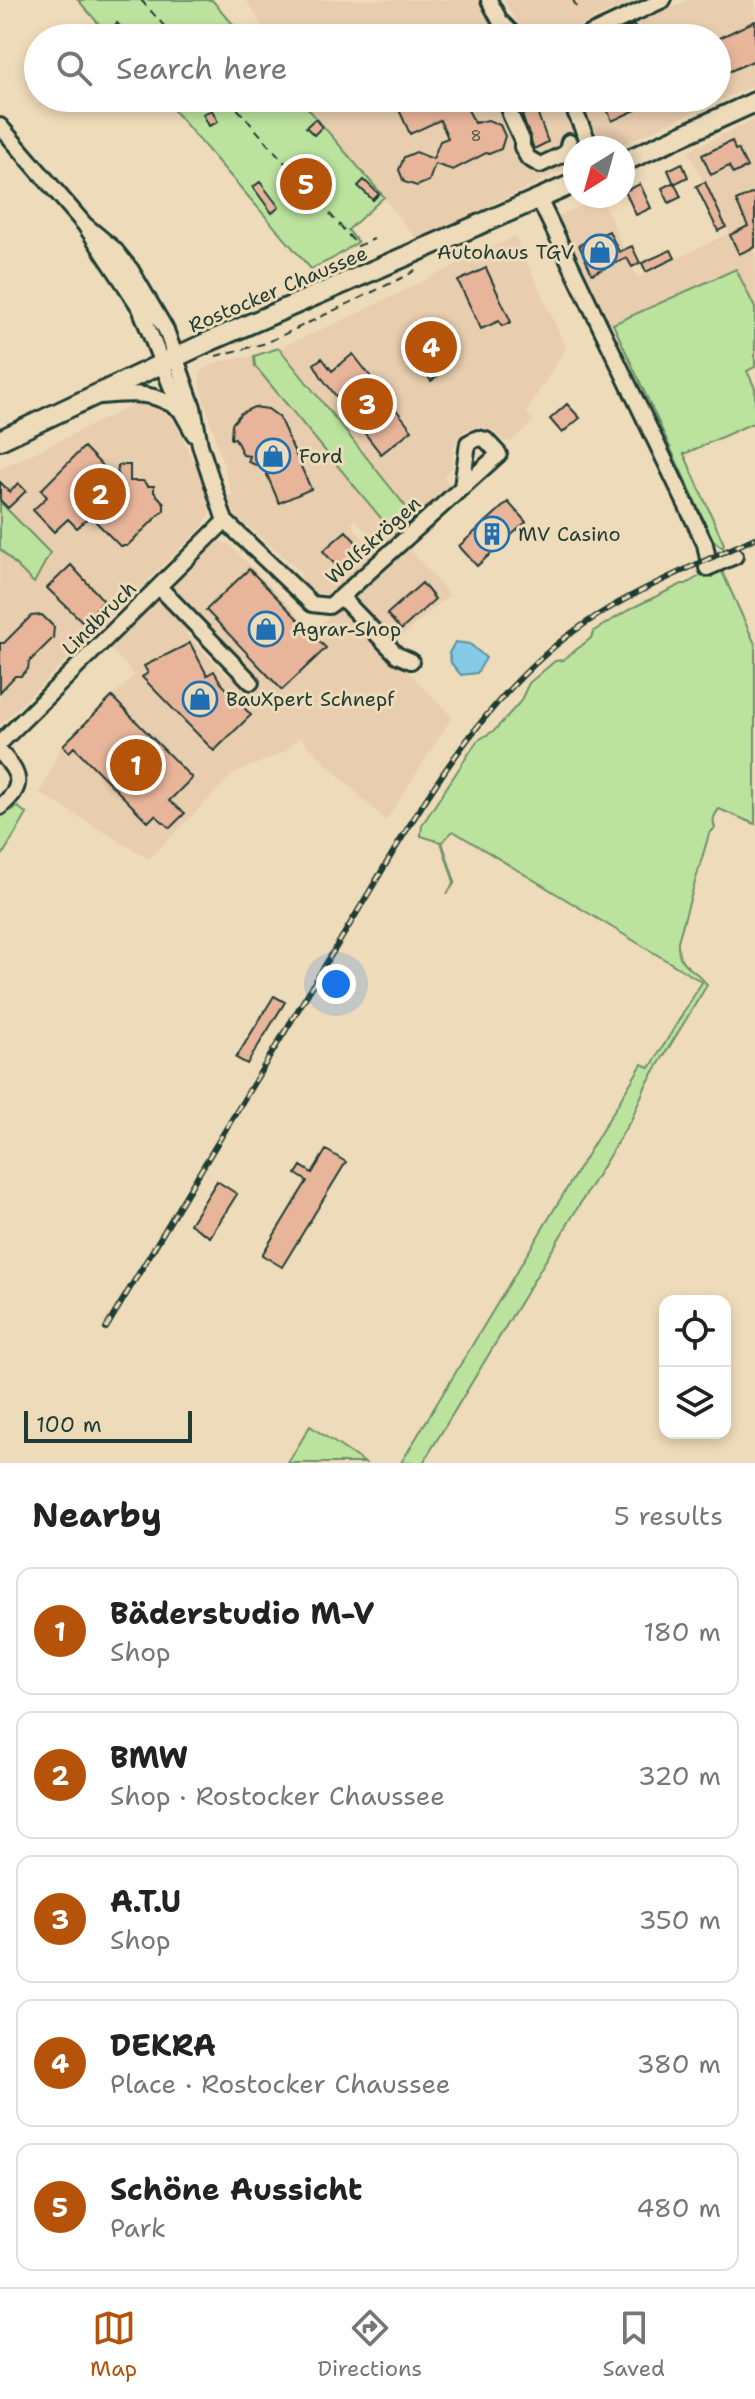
<!DOCTYPE html>
<html lang="en">
<head>
<meta charset="utf-8">
<style>
	:root { --surface:#fff; --page:#f6f6f6; --text:#222; --muted:#767676; --line:#e0e0e0; --accent:#b45309 }
	body { margin:0; font-family:"Shantell Sans",sans-serif; background:var(--page); color:var(--text) }
	.controls { position:absolute; right:24px; bottom:24px; display:grid; overflow:hidden; border-radius:16px; box-shadow:0 4px 12px #0003 }
	.controls button { width:72px; height:72px; display:grid; place-items:center; padding:0; border:0; border-bottom:2px solid var(--line); background:var(--surface); color:var(--text); font:40px sans-serif }
	.compass { position:absolute; left:563px; top:136px; width:72px; height:72px; border-radius:50%; background:var(--surface); box-shadow:0 4px 12px #0003; rotate:217deg }
	.scale { position:absolute; left:24px; bottom:20px; width:168px; box-sizing:border-box; padding-left:8px; border:4px solid #1f3d34; border-top:0; font-size:22px; line-height:28px; white-space:nowrap; color:#1f3d34; -webkit-text-stroke:6px #eedbb9; paint-order:stroke }
	.you { position:absolute; left:336px; top:984px; width:28px; height:28px; margin:-20px; border:6px solid #fff; border-radius:50%; background:#1a73e8; box-shadow:0 0 0 12px #1a73e833 }
	.badge { display:grid; place-items:center; width:52px; height:52px; border-radius:50%; background:var(--accent); color:#fff; font-size:26px; font-weight:700 }
	.pin { position:absolute; translate:-50% -50%; border:4px solid #fff; box-shadow:0 2px 8px #0006 }
	.list { margin:0; padding:0; list-style:none }
	h2 { display:flex; justify-content:space-between; align-items:center; height:104px; margin:0; padding:0 32px; font-size:34px }
	h2 small { font-size:26px; font-weight:400; color:var(--muted) }
	.list li { display:grid; grid-template-columns:52px 1fr auto; gap:24px; align-items:center; box-sizing:border-box; height:128px; margin:0 16px 16px; padding:0 16px; border:2px solid var(--line); border-radius:16px }
	.list b { display:block; font-size:30px; white-space:nowrap }
	.list p { margin:0; font-size:26px; white-space:nowrap; color:var(--muted) }
	.list em { font-size:26px; font-style:normal; color:var(--muted) }
	.icon { flex:none; width:44px; height:44px; fill:none; stroke:currentColor; stroke-width:2; stroke-linecap:round; stroke-linejoin:round }
	.map { position:relative; flex:none; width:755px; height:1463px; overflow:hidden }
	.search { position:absolute; background:var(--surface); box-shadow:0 4px 12px #0003; left:24px; right:24px; top:24px; height:88px; display:flex; align-items:center; gap:20px; box-sizing:border-box; padding:0 28px; border-radius:44px; color:var(--muted); font-size:30px }
	.sheet { height:824px; background:var(--surface) }
	nav { display:flex; justify-content:space-around; align-items:center; box-sizing:border-box; height:112px; border-top:2px solid var(--line); background:var(--surface); font-size:22px; color:var(--muted) }
	nav a { display:grid; justify-items:center; gap:4px }
	nav .on { color:var(--accent) }
	.map>svg:first-child { display:block }
	.built { fill:#e8cdae }
	.green { fill:#bce39e; stroke:#6e9069; stroke-width:2 }
	.water { fill:#85cae6; stroke:#5c929f; stroke-width:2 }
	.building { fill:#e8b59a; stroke:#1f3d34; stroke-width:2 }
	.lines { fill:none; stroke-linecap:round; stroke-linejoin:round }
	.minor-casing { stroke:#1f3d34; stroke-width:20 }
	.major-casing { stroke:#1f3d34; stroke-width:24 }
	.path { stroke:#1f3d34; stroke-width:2; stroke-dasharray:8 6; stroke-linecap:butt }
	.minor { stroke:#eedbb9; stroke-width:14 }
	.major { stroke:#eedbb9; stroke-width:18 }
	.rail-casing { stroke:#1f3d34; stroke-width:6 }
	.rail { stroke:#eedbb9; stroke-width:3; stroke-dasharray:9; stroke-linecap:butt }
	.labels { text-anchor:middle; stroke-width:6; stroke-linejoin:round; paint-order:stroke }
	.number-label { font-size:16px; fill:#515b4e }
	.poi-label { font-size:20px; fill:#1f3d34; stroke:#eedbb9; text-anchor:start }
	.street-label { font-size:20px; fill:#1f3d34; stroke:#eedbb9 }
</style>
</head>
<body>
<div class="map">
<svg width="755" height="1463" viewBox="0 0 755 1463">
	<rect width="100%" height="100%" fill="#eedbb9"/>
	<filter id="ink" filterUnits="userSpaceOnUse"><feTurbulence type="fractalNoise" baseFrequency=".0125" numOctaves="2"/><feDisplacementMap in="SourceGraphic" scale="16" xChannelSelector="R" yChannelSelector="G"/><feConvolveMatrix kernelMatrix="1 2 1 2 8 2 1 2 1" color-interpolation-filters="sRGB"/></filter>
	<g filter="url(#ink)">
		<path class="built" d="M246 0H482L492 24 503 38H271Z
			M504 0H636L557 35H548L518 23Z
			M688 0H755V85L614 148H600L577 98H717V38H605Z
			M299 98H564L585 148H575V165L417 240 363 171Z
			M755 120V308L735 269 608 327 554 218 601 197 637 278 729 233 688 151Z
			M515 236 566 348 526 412 534 421 512 441 504 442 494 431 480 426 464 431 457 438 453 450V467L443 476 450 485 414 517 279 348 350 317Z
			M254 356 256 366 395 535 380 548 356 520 351 524 375 553 334 591 326 594 311 593 301 580 302 574 298 569 236 516 228 497 232 494 199 383 202 370 218 362Z
			M136 404 157 407 175 422 204 486 210 513 202 527 0 725V549L34 583 50 553 0 502V469Z
			M219 542 229 544 313 631 343 604 452 717 386 821 299 737 284 752 233 774 149 859 40 793 62 745 135 675 109 648 157 601 170 604 191 627 185 633 228 677 235 672 257 679 173 591V585Z
			M408 547 449 595 393 644 349 599Z"/>
		<path class="green" d="M78 0H212L245 38H111Z
			M163 98H299L384 197 348 230 358 242 332 259 311 269Z
			M736 269 755 308V367L747 371 755 388V422L684 454 724 544 723 548 713 540 613 324Z
			M279 348 414 517 395 535 255 366 254 356Z
			M0 502 50 553 34 583 0 549Z
			M720 567 755 644V824L719 809C714 815 712 820 715 828L709 834 678 941C677 970 695 966 707 985L646 1085 632 1118 423 1463H401L642 1064 650 1068 702 982 453 831 442 842 455 882 447 894 454 882 441 842 421 836 422 825 477 741 495 730 520 702 529 683 555 661 563 660 591 638 594 631 632 608 682 584H686L705 573 712 577Z
			M18 807 27 814 0 859V816Z
			M310 1426 365 1463H288Z"/>
		<path class="water" d="M455 642 470 644 486 658 477 673 461 675 451 663 449 653Z"/>
		<path class="building" d="M755 21V60L717 77V39Z
			M117 23 127 34 122 38H118L110 29Z
			M634 25 639 35 623 38 620 31Z
			M403 98H490L467 108 475 123 488 120 500 125 505 136 501 149 489 154 486 153 453 170 435 164 429 181 417 186 404 182 399 170 404 157 416 152 433 159 440 141 448 138 440 120 410 134 395 101Z
			M602 98H636L640 108 612 121Z
			M536 109 548 142 534 149 522 115Z
			M212 110 218 122 209 126 203 114Z
			M315 119 322 127 314 135 306 127Z
			M732 141 735 150 738 149 747 167 733 174 729 166 711 175 702 155Z
			M682 163 688 177 674 184 668 170Z
			M364 180 379 194 373 200 358 186Z
			M260 182 279 207 272 213 253 187Z
			M674 182 681 197 669 203 662 188Z
			M705 182 726 227 718 231 696 186Z
			M640 184 651 208 636 215 625 191Z
			M755 192V247L739 254 730 235 748 226 736 201Z
			M609 231 619 252 632 246 640 263 632 267 627 258 592 274 579 245Z
			M671 250 675 258 646 272 642 263Z
			M486 268 511 322 502 326 499 321 481 329 458 281Z
			M431 330 448 353 432 364 439 375 431 381 407 347Z
			M353 354 412 430 381 454 322 378 314 364 322 358 332 371Z
			M567 404 580 418 562 433 550 419Z
			M254 407 268 409 279 417 311 489 279 503 262 463 256 465 248 462 250 456 243 455 235 438 231 439 232 424 241 413Z
			M84 447 117 481 118 465H130V481H143L148 486H154V492L164 503V510L127 546H120L90 516 77 528 68 519 54 532 33 510 47 497 41 490Z
			M0 482 10 492 18 483 26 491 8 508 0 500Z
			M508 502 526 522 477 566 459 546Z
			M346 531 362 549 339 569 323 551Z
			M71 565 104 601 83 622 47 588Z
			M249 569 326 648 282 690 206 610Z
			M422 583 435 599 401 630 387 614Z
			M42 615 54 627 53 638 29 662 28 669 21 676H15L0 692V643H4L31 616Z
			M190 643 207 675 214 671 221 683 251 715 214 751 142 677 148 673 144 666Z
			M112 697 192 778 169 801 185 813 170 828 155 815 148 822 74 747 69 752 63 745Z
			M274 996 285 1002 247 1064 236 1058Z
			M326 1150 346 1162 282 1267 262 1255 307 1181 296 1174 301 1166 312 1173Z
			M217 1181 237 1194 210 1237 190 1224Z"/>
		<g class="lines">
			<g class="minor-casing">
				<path id="minor" d="M489 0 500 21 517 38
					M581 38 663 0
					M523 98 514 102 510 114 522 140V147L528 158 540 165 566 153 569 142
					M569 98 591 148
					M0 126 85 225 125 285 140 308 180 409 194 434
					M539 199 705 544 708 559 707 568 735 556
					M85 225 114 249 131 270 166 330 193 407 200 445 225 521 312 604 329 606 341 597 499 454 486 440 478 438 468 443 462 487
					M100 396C131 394 152 390 179 409
					M159 587 251 682
					M341 597 397 655 411 661
					M0 743 225 521
					M0 752C20 774 26 786 0 807"/>
			</g>
			<g class="major-casing">
				<path id="major" d="M623 162 755 102
					M0 440 208 342 575 183"/>
			</g>
			<path class="path" d="M141 0 175 38
				M573 0 577 8
				M228 98 358 246 374 239
				M216 356 266 343 408 275 418 268"/>
			<use href="#minor" class="minor"/>
			<use href="#major" class="major"/>
			<g class="rail-casing">
				<path id="rail" d="M106 1328C184 1198 262 1069 341 939 403 838 458 730 549 651 609 599 684 571 755 538"/>
			</g>
			<use href="#rail" class="rail"/>
		</g>
	</g>
	<defs>
		<g id="shop-ring" transform="scale(1.8)"><circle r="9.5" fill="#eedbb9" stroke="#1f6fb2" stroke-width="1.5"/><path d="M-5-2.5h2.3a2.7 3.5 0 0 1 5.4 0H5L5.5 6h-11ZM-1.5-2.5h3a1.5 2.3 0 0 0-3 0Z" fill="#1f6fb2"/></g>
		<g id="building-ring" transform="scale(1.8)"><circle r="9.5" fill="#eedbb9" stroke="#1f6fb2" stroke-width="1.5"/><path d="M-4-6H4V6H1V3H-1V6H-4ZM-2.5-4.3h1.7v1.8h-1.7ZM.8-4.3h1.7v1.8H.8ZM-2.5-1h1.7V.8h-1.7ZM.8-1h1.7V.8H.8Z" fill="#1f6fb2"/></g>
	</defs>
	<g fill-rule="evenodd">
		<use href="#shop-ring" x="600" y="252"/>
		<use href="#shop-ring" x="273" y="456"/>
		<use href="#building-ring" x="492" y="534"/>
		<use href="#shop-ring" x="266" y="629"/>
		<use href="#shop-ring" x="200" y="699"/>
	</g>
	<g class="labels">
		<g class="number-label">
			<text x="476" y="141">8</text>
		</g>
		<g class="poi-label">
			<text x="574" y="259" text-anchor="end">Autohaus TGV</text>
			<text x="299" y="463">Ford</text>
			<text x="518" y="541">MV Casino</text>
			<text x="292" y="636">Agrar-Shop</text>
			<text x="226" y="706">BauXpert Schnepf</text>
		</g>
		<g class="street-label">
			<text transform="translate(278 289) rotate(-23)" y="7">Rostocker Chaussee</text>
			<text transform="translate(373 540) rotate(-42)" y="7">Wolfskrögen</text>
			<text transform="translate(99 618) rotate(-45)" y="7">Lindbruch</text>
		</g>
	</g>
</svg>
<div class="controls">
<button><svg class="icon" aria-label="locate" viewBox="0 0 24 24"><circle cx="12" cy="12" r="6"/><path d="M12 2v4M12 18v4M2 12h4M18 12h4"/></svg></button>
<button><svg class="icon" aria-label="layers" viewBox="0 0 24 24"><path d="M12 4l9 5-9 5-9-5zM3 14l9 5 9-5"/></svg></button>
</div>
<svg class="compass" viewBox="-18 -18 36 36"><path d="M0-13l5 13h-10z" fill="#e53935"/><path d="M0 13l5-13h-10z" fill="#767676"/></svg>
<div class="scale">100 m</div>
<div class="you"></div>
<div class="pin badge" style="left:136px;top:765px">1</div>
<div class="pin badge" style="left:100px;top:494px">2</div>
<div class="pin badge" style="left:367px;top:404px">3</div>
<div class="pin badge" style="left:431px;top:347px">4</div>
<div class="pin badge" style="left:306px;top:184px">5</div>
<div class="search"><svg class="icon" aria-label="search" viewBox="0 0 24 24"><circle cx="10" cy="10" r="6"/><path d="M15 15l6 6"/></svg>Search here</div>
</div>
<section class="sheet">
<h2>Nearby<small>5 results</small></h2>
<ul class="list">
<li><span class="badge">1</span><div><b>Bäderstudio M-V</b><p>Shop</p></div><em>180 m</em></li>
<li><span class="badge">2</span><div><b>BMW</b><p>Shop · Rostocker Chaussee</p></div><em>320 m</em></li>
<li><span class="badge">3</span><div><b>A.T.U</b><p>Shop</p></div><em>350 m</em></li>
<li><span class="badge">4</span><div><b>DEKRA</b><p>Place · Rostocker Chaussee</p></div><em>380 m</em></li>
<li><span class="badge">5</span><div><b>Schöne Aussicht</b><p>Park</p></div><em>480 m</em></li>
</ul>
</section>
<nav>
<a class="on"><svg class="icon" aria-label="map" viewBox="0 0 24 24"><path d="M3 6l6-2 6 2 6-2v14l-6 2-6-2-6 2zM9 4v14M15 6v14"/></svg>Map</a>
<a><svg class="icon" aria-label="directions" viewBox="0 0 24 24"><path d="M12 3l9 9-9 9-9-9zM9 14v-3h6M13 9l2 2-2 2"/></svg>Directions</a>
<a><svg class="icon" aria-label="saved" viewBox="0 0 24 24"><path d="M7 4h10v16l-5-4-5 4z"/></svg>Saved</a>
</nav>
</body>
</html>
